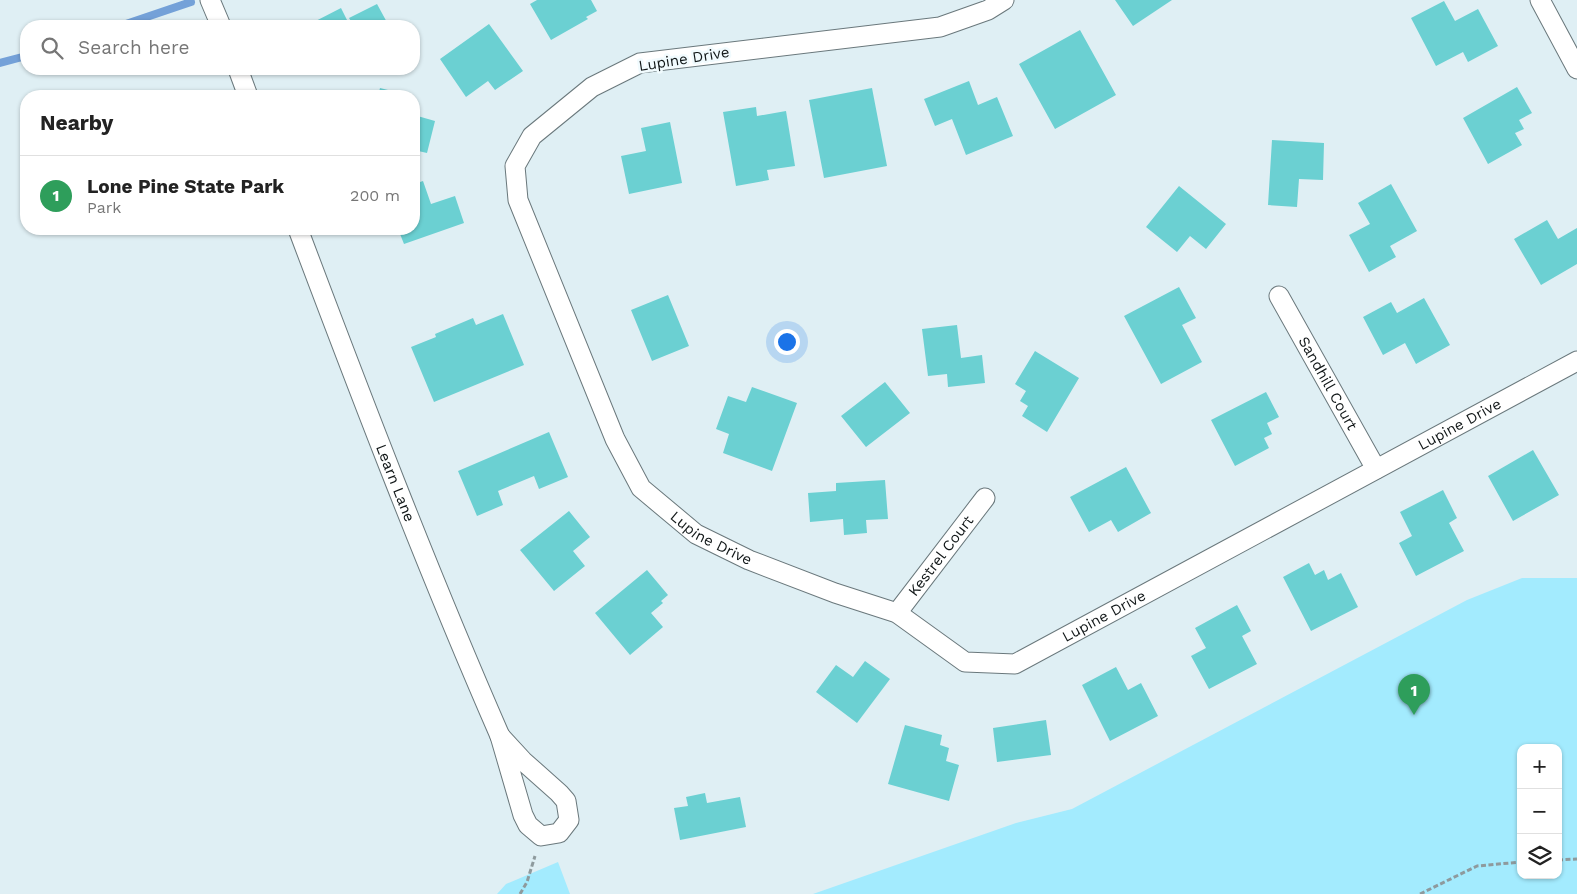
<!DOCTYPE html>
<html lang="en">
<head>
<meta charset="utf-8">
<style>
	:root { --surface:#fff; --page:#f2f2f2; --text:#222; --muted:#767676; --line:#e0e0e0; --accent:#db2777 }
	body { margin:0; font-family:"Work Sans",sans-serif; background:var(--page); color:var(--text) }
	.controls { position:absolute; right:15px; bottom:15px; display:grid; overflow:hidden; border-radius:10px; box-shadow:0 1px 4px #0004 }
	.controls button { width:45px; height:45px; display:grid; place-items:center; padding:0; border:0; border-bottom:1px solid var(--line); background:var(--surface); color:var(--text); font:25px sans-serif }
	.you { position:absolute; left:786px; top:341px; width:18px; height:18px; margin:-12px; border:4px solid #fff; border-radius:50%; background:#1a73e8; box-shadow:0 0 0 8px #1a73e833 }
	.badge { display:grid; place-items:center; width:32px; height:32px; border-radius:50%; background:var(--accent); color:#fff; font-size:16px; font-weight:700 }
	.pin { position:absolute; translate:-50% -41px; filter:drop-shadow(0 1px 2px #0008) }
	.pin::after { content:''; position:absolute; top:26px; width:18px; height:15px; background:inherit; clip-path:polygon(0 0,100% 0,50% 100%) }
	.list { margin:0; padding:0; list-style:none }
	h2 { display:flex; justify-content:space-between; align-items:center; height:65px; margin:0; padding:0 20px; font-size:21px }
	h2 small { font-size:16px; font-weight:400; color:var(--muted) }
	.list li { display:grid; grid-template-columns:32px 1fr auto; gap:15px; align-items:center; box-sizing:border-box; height:80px; padding:0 20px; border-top:1px solid var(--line) }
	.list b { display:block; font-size:19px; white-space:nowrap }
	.list p { margin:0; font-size:16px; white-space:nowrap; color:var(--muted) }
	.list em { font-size:16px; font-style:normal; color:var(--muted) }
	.icon { flex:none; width:28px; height:28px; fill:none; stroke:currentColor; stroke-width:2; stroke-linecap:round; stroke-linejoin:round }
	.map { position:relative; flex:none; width:1577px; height:894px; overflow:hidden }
	.search { position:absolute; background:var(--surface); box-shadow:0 1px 4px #0004; left:20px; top:20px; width:400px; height:55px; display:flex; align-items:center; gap:12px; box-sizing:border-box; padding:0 18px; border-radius:20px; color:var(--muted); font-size:19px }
	.panel { position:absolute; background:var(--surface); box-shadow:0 1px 4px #0004; left:20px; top:90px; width:400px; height:145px; border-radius:20px }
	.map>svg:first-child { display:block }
	.green { fill:#a3ebfe; fill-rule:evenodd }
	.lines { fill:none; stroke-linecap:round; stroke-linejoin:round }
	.stream { stroke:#74a1d8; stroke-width:8 }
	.building { fill:#6bd0d2 }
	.street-casing { stroke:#6a787c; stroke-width:21 }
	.path { stroke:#8e9a9d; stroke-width:3; stroke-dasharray:5 2.5; stroke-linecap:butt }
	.street { stroke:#fff; stroke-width:19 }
	.labels { text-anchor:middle; stroke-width:5; stroke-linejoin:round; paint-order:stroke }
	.street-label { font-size:15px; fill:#101617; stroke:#f1fbfe }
</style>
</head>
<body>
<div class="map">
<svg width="1577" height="894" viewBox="0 0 1577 894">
	<rect width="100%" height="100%" fill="#dfeff4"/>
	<path class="green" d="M1522 578H1577V894H813L1016 823 1072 809 1467 600ZM1521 748H1558V875H1521Z
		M558 862 570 894H497L506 884Z"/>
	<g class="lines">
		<path class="stream" d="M120 26 191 2
			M0 63 26 56"/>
	</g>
	<path class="building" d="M537 0H591L597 11 586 17 588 19 551 40 530 4Z
		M1115 0H1172L1133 26Z
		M1444 1 1455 21 1478 9 1498 46 1468 62 1463 52 1436 66 1411 18Z
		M377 4 389 26H354L349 18Z
		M341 8 350 26H306Z
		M489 24 523 71 495 90 488 81 466 97 440 59Z
		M1080 30 1116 95 1055 129 1019 64Z
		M969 81 978 105 997 97 1013 136 966 155 952 119 935 126 924 99Z
		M1517 87 1532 113 1519 120 1524 129 1515 133 1522 145 1488 164 1463 118Z
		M380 88 412 96H378Z
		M872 88 887 166 824 178 809 100Z
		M756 107 757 116 786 111 795 166 767 170 769 180 736 186 723 112Z
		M414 115 435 121 427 153 414 150Z
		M670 122 682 183 629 194 621 156 646 151 641 128Z
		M1272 140 1324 143 1323 180 1299 179 1297 207 1268 205Z
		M423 181 431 204 455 196 464 223 404 244 398 229H414V184Z
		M1391 184 1417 231 1390 246 1396 257 1369 272 1349 235 1370 224 1358 203Z
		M1179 186 1226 224 1206 249 1190 236 1177 252 1146 227Z
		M1547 220 1558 239 1577 228V264L1541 285 1514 239Z
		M1179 287 1196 318 1182 325 1202 362 1161 384 1124 316Z
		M668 295 689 346 652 361 631 310Z
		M1424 298 1450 345 1416 364 1405 343 1383 355 1363 317 1391 302 1397 313Z
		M503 314 524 365 434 402 411 347 436 337 435 334 473 318 476 325Z
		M957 325 961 358 982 355 985 383 948 387 947 374 928 376 922 329Z
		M1035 351 1079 378 1047 432 1022 416 1028 406 1020 401 1026 391 1015 384Z
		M885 382 910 413 866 447 841 416Z
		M752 387 797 403 772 471 723 453 729 434 716 429 728 396 746 402Z
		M1266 392 1279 417 1267 423 1272 434 1264 438 1269 448 1235 466 1211 420Z
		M549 432 568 477 539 489 534 476 498 491 503 505 477 516 458 471Z
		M1533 450 1559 495 1513 521 1488 476Z
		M1126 467 1151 513 1118 532 1111 520 1089 532 1070 497Z
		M885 480 888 519 866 520 867 533 844 535 843 519 810 522 808 493 836 491V483Z
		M1443 490 1457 518 1449 523 1464 551 1416 576 1399 543 1412 536 1400 512Z
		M569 511 590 537 573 551 585 566 554 591 520 550Z
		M1309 563 1315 575 1324 570 1328 580 1341 573 1358 607 1311 631 1283 577Z
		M647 570 668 595 661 601 663 603 651 613 663 627 630 655 595 613Z
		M1237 605 1251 631 1242 636 1257 664 1209 689 1191 656 1206 648 1195 628Z
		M865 661 890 679 857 723 816 692 836 665 853 677Z
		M1116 667 1128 690 1141 683 1158 716 1110 741 1082 685Z
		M1046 720 1051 755 997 762 993 728Z
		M905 725 942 735 940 745 949 748 946 761 959 765 949 801 888 784Z
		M705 793 707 803 740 797 746 827 680 840 674 808 688 806 686 797Z"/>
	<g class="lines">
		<g class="street-casing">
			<g id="street">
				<path d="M210 0 221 26"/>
				<path id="s1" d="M1004 0 988 10 940 27 640 63 592 87 532 136 515 166 518 200 615 439 641 488 696 534 749 560 835 593 897 613 965 662 1015 664 1577 361"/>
				<path d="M1540 0 1577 69"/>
				<path d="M238 69 248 96"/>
				<path id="s2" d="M298 229C362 399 427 569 500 736"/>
				<path id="s3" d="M1279 296 1376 469"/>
				<path id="s4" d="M897 613 985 498"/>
				<path d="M500 736 523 761 559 793 566 801 569 820 559 833 541 836 528 825 523 815Z"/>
			</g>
		</g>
		<path class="path" d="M1558 860 1577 859
			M520 894 527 882 535 856
			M1420 894 1477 866 1521 862"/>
		<use href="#street" class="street"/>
	</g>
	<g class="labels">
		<g class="street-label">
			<text transform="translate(684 59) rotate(-9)" y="5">Lupine Drive</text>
			<text dy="5" stroke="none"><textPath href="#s3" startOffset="100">Sandhill Court</textPath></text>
			<text dy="5" stroke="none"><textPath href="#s1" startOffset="1812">Lupine Drive</textPath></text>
			<text dy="5" stroke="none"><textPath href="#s2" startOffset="272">Learn Lane</textPath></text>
			<text dy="5" stroke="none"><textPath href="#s1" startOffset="972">Lupine Drive</textPath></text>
			<text dy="5" stroke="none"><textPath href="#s4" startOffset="72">Kestrel Court</textPath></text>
			<text dy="5" stroke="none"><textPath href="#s1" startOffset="1408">Lupine Drive</textPath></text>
		</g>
	</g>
</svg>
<div class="controls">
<button>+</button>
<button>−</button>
<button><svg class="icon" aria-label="layers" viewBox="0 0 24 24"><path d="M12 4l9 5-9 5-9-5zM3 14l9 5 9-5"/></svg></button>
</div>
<div class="you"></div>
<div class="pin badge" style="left:1414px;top:715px;background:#2e9e5b">1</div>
<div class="search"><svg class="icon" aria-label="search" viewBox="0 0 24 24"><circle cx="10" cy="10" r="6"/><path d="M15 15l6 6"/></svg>Search here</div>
<section class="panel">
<h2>Nearby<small></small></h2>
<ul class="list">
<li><span class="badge" style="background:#2e9e5b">1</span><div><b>Lone Pine State Park</b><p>Park</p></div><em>200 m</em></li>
</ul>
</section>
</div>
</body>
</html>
